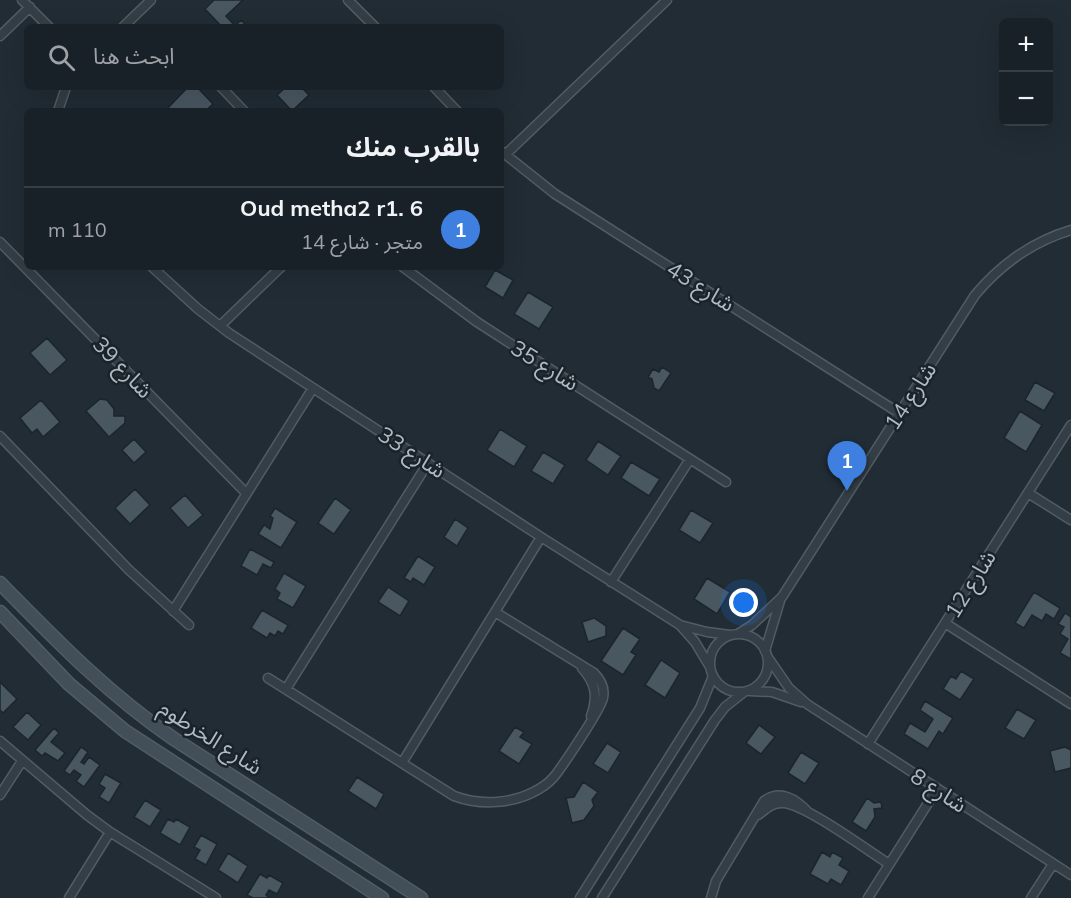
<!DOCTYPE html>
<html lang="ar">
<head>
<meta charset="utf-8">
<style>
	:root { --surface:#192128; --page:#262e34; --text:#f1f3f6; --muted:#9fa3a8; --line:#373e45; --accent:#b45309 }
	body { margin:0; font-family:Mulish,"Noto Sans Arabic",sans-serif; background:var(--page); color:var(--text); direction:rtl }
	.controls { position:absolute; right:18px; top:18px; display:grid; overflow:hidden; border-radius:9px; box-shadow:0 6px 24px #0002 }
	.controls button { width:54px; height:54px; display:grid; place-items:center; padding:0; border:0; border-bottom:2px solid var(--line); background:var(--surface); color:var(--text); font:30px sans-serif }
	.you { position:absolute; left:744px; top:603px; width:21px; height:21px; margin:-15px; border:4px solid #fff; border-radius:50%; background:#1a73e8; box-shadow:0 0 0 9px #1a73e833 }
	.badge { display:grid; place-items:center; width:39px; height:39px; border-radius:50%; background:var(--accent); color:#fff; font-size:20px; font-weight:700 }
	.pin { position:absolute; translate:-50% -50px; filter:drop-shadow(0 2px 3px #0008) }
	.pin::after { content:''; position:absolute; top:32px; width:21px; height:18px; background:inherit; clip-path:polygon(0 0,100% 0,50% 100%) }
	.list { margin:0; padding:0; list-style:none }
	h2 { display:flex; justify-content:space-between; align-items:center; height:78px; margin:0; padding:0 24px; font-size:26px }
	h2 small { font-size:20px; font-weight:400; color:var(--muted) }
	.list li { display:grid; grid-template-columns:39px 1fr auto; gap:18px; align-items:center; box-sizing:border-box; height:84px; padding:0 24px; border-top:2px solid var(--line) }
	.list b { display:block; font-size:22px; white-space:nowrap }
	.list p { margin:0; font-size:20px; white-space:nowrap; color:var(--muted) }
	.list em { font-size:20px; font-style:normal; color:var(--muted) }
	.icon { flex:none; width:33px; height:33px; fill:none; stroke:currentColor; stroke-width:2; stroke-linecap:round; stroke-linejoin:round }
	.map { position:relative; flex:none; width:1071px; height:898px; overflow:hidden; direction:ltr }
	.search { position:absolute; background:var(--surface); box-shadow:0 6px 24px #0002; left:24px; top:24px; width:480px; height:66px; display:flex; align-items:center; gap:15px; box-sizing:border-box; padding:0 21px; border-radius:9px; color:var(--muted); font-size:22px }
	.panel { position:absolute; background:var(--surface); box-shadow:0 6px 24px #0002; left:24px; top:108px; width:480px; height:162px; border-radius:9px; direction:rtl }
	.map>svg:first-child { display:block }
	.building { fill:#495761; stroke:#1c252c; stroke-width:1.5 }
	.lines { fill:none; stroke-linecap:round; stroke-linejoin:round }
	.street-casing { stroke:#525c64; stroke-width:11 }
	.secondary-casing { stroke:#525c64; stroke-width:15 }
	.street { stroke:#343e46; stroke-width:8 }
	.secondary { stroke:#424e58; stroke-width:12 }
	.labels { text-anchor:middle; stroke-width:5; stroke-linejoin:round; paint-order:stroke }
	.street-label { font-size:22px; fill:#aeb9c3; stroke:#1a232a }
</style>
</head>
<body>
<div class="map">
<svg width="1071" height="898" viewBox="0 0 1071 898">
	<rect width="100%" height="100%" fill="#212c35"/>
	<path class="building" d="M214 0H243L226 16 235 26 241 20 248 27H222L205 9Z
		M188 87H197L213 104 205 111H165Z
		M286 87H301L309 95 292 111 277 95Z
		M495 270 513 280 503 298 485 287Z
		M528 292 553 307 539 329 514 314Z
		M47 338 67 360 50 375 30 353Z
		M662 367 671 373 659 391 654 388 652 379 648 377 653 369 659 372Z
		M1035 382 1055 393 1044 411 1025 400Z
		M100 399 107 400 114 409V416H125V423L109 437 86 411Z
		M41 400 60 422 43 437 37 429 32 433 20 418Z
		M1020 411 1042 425 1026 452 1004 438Z
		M500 429 527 446 514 467 487 450Z
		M134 439 146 452 134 463 122 450Z
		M598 441 621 456 608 475 586 460Z
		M543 452 565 465 553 484 531 471Z
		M631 462 660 479 649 496 621 478Z
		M135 489 150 505 130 524 115 508Z
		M185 495 203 515 188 528 170 508Z
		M335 498 351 510 334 534 318 523Z
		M275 508 297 522 281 548 258 534 264 525 270 529 273 518 270 516Z
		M691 510 713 523 700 543 679 530Z
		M455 519 468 528 457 546 444 537Z
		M250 549 274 562 271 568 263 564 257 575 241 566Z
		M418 556 435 567 424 585 413 578 411 582 404 578Z
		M284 573 306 586 293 608 277 599 280 593 275 589Z
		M707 578 730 592 717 614 694 599Z
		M388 587 409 601 400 616 378 602Z
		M1034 592 1060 608 1054 619 1046 614 1042 621 1032 615 1024 628 1015 623Z
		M262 610 288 625 283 634 278 631 275 636 270 633 267 638 251 628Z
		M1065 613 1071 617V659L1060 653 1068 639 1060 634 1064 627 1058 624Z
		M594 618 606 626V636L588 642 582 622Z
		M623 628 640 639 631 652 636 655 623 675 601 661Z
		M661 660 680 673 665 698 645 685Z
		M961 671 974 679 960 700 943 689 951 676 956 679Z
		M0 682 17 699 3 713 0 710Z
		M925 701 953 718 943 734 939 731 928 749 904 734 910 723 925 732 933 719 920 710Z
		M1017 709 1036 720 1024 739 1005 728Z
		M27 712 41 725 28 740 13 727Z
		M759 725 775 737 761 754 746 743Z
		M515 727 524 732 520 737 532 744 519 764 499 751Z
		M54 728 59 733 51 742 65 753 58 761 45 753 42 756 35 750Z
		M607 743 621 752 608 773 593 764Z
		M81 747 88 752 81 762 84 764 89 757 100 765 84 787 76 781 81 775 74 770 70 775 64 771Z
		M1065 747 1071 750V768L1055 772 1050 751Z
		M801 752 819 763 805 784 788 773Z
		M105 774 121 783 109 803 99 797 105 788 99 784Z
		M357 777 384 794 376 809 348 791Z
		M583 782 598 792 592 800 594 806 584 820 572 823 566 798 574 797Z
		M867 798 874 803 881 802 882 808 874 809 875 817 866 831 852 822Z
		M145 800 161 810 150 827 134 817Z
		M168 819 174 822 176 819 190 827 180 845 160 833Z
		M201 835 217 844 206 865 195 859 200 850 194 847Z
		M822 852 830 857 832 852 843 858 839 865 849 871 841 885 831 879 828 884 810 874Z
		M228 853 248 866 238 883 218 870Z
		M260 874 267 878 269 875 283 883 277 894 269 890 266 895 270 898H253L247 895Z"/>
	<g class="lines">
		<g class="street-casing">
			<path id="street" d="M22 0 49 27
				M348 0 375 27
				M123 27 151 0
				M0 36 30 7
				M221 87 244 111
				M434 87 457 111
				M58 111 66 87
				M501 151 555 194 899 413
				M505 155 667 0
				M0 242 246 493
				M152 267 198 309 229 333 541 537 680 625 695 642 710 667
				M403 267 477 322 726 482
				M220 326 281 267
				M0 436 129 570 189 625
				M1028 493 1071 520
				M611 582 690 459
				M173 611 313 388
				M945 623 1071 704
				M680 625 707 632 730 635
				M738 634 752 625 782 597 975 295C1001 264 1031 242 1071 230
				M710 663a29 29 0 1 1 58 0a29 29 0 1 1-58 0Z
				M765 651 780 601
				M767 656 789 688 807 704 1071 875
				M582 668C596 684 598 696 591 716
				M268 678 454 796C481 806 514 804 539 789 546 785 552 780 557 773 565 762 601 709 603 698 605 688 601 680 594 673L495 612
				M286 689 428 463
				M750 691 772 692 801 702
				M0 741 87 815 110 832 216 898
				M868 744 1071 425
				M402 763 541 537
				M0 795 22 761
				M758 815C766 809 773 802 783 803 805 804 867 850 889 864
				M69 898 110 832
				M580 898 700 708 713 676
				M602 898 715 720 725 707 744 692
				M711 898 716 881 764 801C780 789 796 799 808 812
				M868 898 937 789
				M1031 898 1053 864"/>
		</g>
		<g class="secondary-casing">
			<path id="secondary" d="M0 583C55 639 108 694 174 739L421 898
				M0 612 69 684 125 731 382 898"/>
		</g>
		<use href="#street" class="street"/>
		<use href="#secondary" class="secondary"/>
	</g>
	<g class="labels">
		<g class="street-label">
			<text transform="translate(701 286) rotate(32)" y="8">شارع 43</text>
			<text transform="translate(545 365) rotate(32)" y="8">شارع 35</text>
			<text transform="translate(123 367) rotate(46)" y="8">شارع 39</text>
			<text transform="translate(910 396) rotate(-57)" y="8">شارع 14</text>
			<text transform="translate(412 452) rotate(33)" y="8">شارع 33</text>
			<text transform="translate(970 584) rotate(-58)" y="8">شارع 12</text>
			<text transform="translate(211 737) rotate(33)" y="8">شارع الخرطوم</text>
			<text transform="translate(939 790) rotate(33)" y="8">شارع 8</text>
		</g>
	</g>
</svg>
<div class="controls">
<button>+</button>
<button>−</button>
</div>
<div class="you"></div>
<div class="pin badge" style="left:847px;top:491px;background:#3f7fe0">1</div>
<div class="search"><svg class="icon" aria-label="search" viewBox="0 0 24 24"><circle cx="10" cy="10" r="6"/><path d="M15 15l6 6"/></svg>ابحث هنا</div>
<section class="panel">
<h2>بالقرب منك<small></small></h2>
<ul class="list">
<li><span class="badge" style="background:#3f7fe0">1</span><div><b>Oud metha2 r1. 6</b><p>متجر · شارع 14</p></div><em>110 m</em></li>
</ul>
</section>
</div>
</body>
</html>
